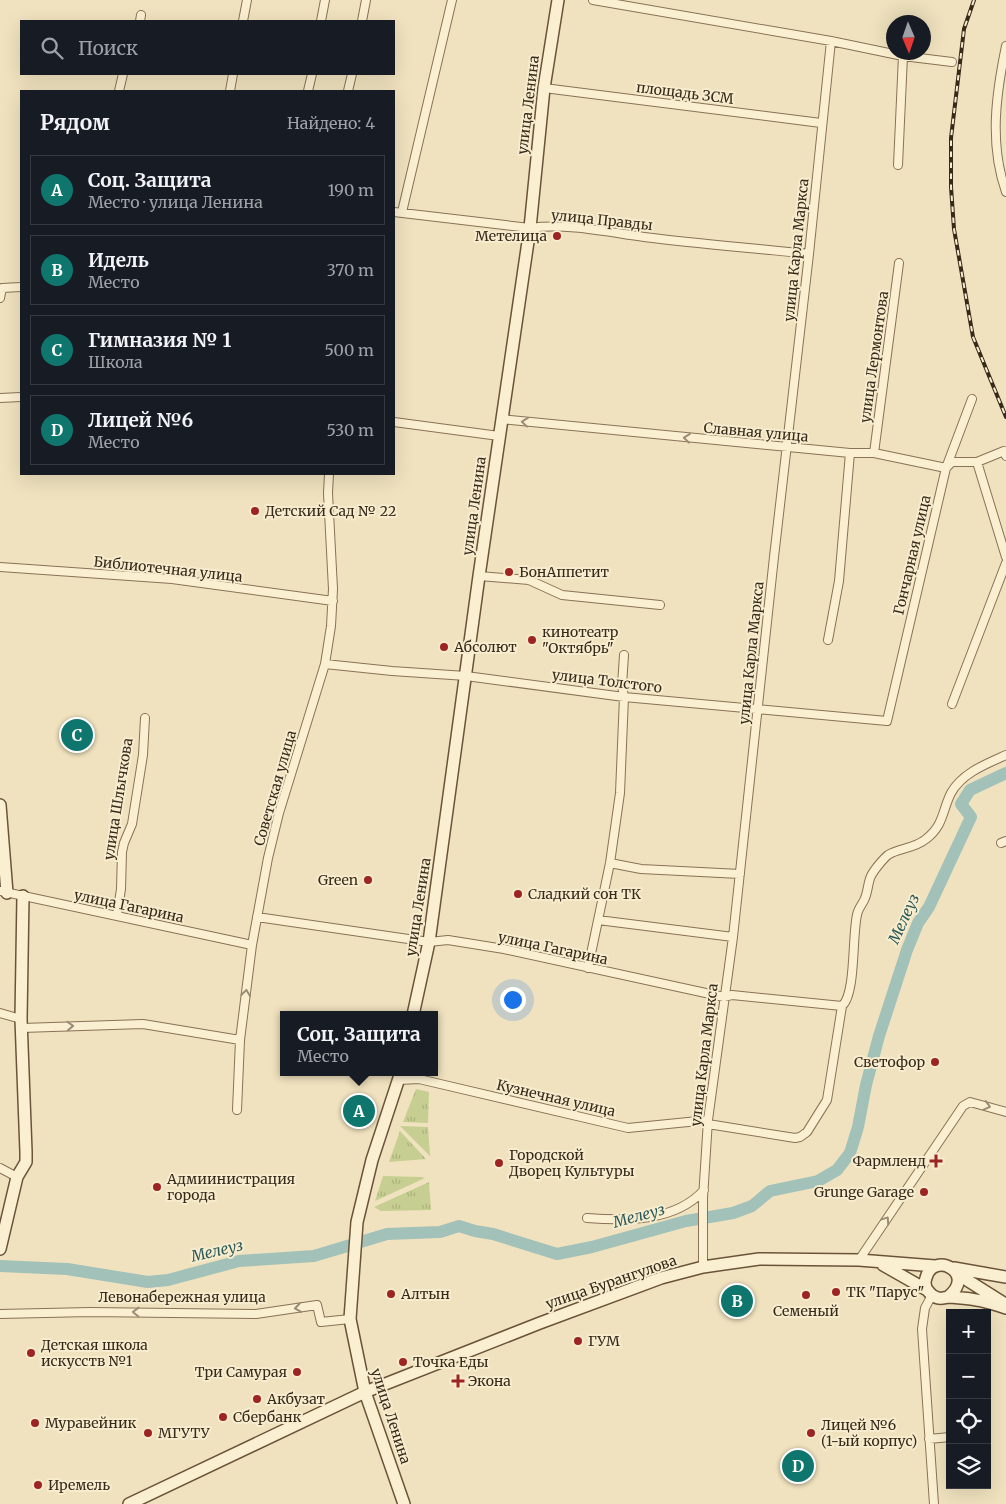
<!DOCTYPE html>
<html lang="ru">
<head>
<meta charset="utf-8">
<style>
	:root { --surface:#171b24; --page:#242831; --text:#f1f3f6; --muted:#9ea1a6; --line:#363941; --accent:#0f766e }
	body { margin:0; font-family:Merriweather,serif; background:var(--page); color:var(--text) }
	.controls { position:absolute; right:15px; bottom:15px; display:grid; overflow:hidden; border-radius:0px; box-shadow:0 5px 20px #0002 }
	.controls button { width:45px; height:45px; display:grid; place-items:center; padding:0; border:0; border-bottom:1px solid var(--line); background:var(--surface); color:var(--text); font:25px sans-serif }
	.compass { position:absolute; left:886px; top:15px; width:45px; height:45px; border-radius:50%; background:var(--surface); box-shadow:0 5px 20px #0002; rotate:178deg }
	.you { position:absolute; left:512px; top:999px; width:18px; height:18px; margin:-12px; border:4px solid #fff; border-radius:50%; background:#1a73e8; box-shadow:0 0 0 8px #1a73e833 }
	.badge { display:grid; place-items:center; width:32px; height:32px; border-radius:50%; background:var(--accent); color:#fff; font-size:16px; font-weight:700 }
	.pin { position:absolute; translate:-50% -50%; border:2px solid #fff; box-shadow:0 1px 5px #0006 }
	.popup { position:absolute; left:280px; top:1011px; width:158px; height:65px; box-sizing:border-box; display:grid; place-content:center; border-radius:0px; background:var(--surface); filter:drop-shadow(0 1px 4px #0005); font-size:16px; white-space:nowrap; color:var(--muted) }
	.popup b { font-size:19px; color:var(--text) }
	.popup::after { content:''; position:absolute; left:50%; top:100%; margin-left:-10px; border:10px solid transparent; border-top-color:var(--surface) }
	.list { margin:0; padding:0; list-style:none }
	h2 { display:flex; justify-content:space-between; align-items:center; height:65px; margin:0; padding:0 20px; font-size:21px }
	h2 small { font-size:16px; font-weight:400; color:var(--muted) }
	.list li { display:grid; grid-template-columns:32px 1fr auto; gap:15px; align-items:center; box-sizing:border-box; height:70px; margin:0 10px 10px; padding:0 10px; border:1px solid var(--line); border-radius:0px }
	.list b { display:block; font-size:19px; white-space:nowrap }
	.list p { margin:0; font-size:16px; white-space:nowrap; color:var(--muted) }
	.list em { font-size:16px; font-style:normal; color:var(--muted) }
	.icon { flex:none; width:28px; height:28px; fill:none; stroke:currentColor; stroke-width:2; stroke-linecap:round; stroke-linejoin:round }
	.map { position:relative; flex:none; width:1006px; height:1504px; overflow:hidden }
	.search { position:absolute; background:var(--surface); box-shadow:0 5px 20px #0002; left:20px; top:20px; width:375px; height:55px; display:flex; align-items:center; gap:12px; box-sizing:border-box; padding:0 18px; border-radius:0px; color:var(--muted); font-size:19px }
	.panel { position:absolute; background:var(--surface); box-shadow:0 5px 20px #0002; left:20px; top:90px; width:375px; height:385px; border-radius:0px }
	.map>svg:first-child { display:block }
	.grass { fill:url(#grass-tufts) }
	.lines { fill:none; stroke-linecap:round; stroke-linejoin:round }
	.river { stroke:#a1c1b9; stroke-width:12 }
	.street-casing { stroke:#897256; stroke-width:10 }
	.secondary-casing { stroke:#6b5339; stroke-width:14 }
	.street { stroke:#fbefd1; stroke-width:8 }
	.secondary { stroke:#fbefd1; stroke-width:11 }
	.rail-casing { stroke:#382a1b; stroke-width:4 }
	.rail { stroke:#f7ecce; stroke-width:2; stroke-dasharray:5.5; stroke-linecap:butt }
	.oneway { stroke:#9a8c76 }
	.poi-dot { fill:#9c2422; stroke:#f7ecce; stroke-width:2 }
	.labels { text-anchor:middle; stroke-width:4; stroke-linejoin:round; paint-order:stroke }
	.street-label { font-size:14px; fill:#382a1b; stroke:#f7ecce }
	.poi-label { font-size:14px; fill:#382a1b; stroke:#f7ecce; text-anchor:start }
	.water-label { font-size:15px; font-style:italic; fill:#295857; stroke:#f7ecce }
</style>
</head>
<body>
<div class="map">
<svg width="1006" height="1504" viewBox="0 0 1006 1504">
	<defs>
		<pattern id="grass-tufts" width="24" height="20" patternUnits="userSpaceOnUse" patternTransform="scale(1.25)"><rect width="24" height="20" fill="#c6cf91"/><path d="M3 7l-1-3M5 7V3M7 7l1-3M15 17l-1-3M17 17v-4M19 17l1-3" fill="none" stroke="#abb27c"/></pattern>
	</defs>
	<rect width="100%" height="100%" fill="#f0e2be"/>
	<path class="grass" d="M416 1089 429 1092 428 1123 403 1122Z
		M400 1126 428 1127 430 1156Z
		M400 1131 426 1159H427L389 1162Z
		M383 1176 421 1177 425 1178 375 1201Z
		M429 1182 431 1210 381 1211 374 1207Z"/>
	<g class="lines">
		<path class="river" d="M0 1266 67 1269 148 1282 168 1280 239 1261 314 1256 387 1234 440 1232 459 1226 475 1231 493 1234 557 1254 592 1247 686 1221 733 1213 752 1206 770 1191 818 1181 837 1170 850 1153 858 1127 866 1085 879 1036 907 950 918 923 929 907 971 817 961 804 970 790 1006 773"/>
		<g class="street-casing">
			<path id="street" d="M593 0 831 41 903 56 952 62
				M140 21 141 15
				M243 21 247 0
				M321 21 325 0
				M362 21 366 0
				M1006 46C996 94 989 144 1006 192
				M544 88 821 123
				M119 91 123 74
				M230 91 233 74
				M308 91 312 74
				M348 91 352 74
				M898 165 903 56
				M394 212 530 228C567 223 607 232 644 237 699 244 754 248 809 254
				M402 212 452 0
				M0 298 2 288 21 287
				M0 398 21 397
				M501 419 850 453H874L946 468 952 462H977L1004 451 1006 456
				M394 422 499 436
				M874 453 899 263
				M977 462 1006 557
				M0 567 172 579 333 601
				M479 576 529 580 562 595 660 605
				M828 640 839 581 850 453
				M325 664 392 671 466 676 624 697 887 721 946 468 972 399
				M952 704 1006 563
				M1001 843 1006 841
				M610 863 641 869 740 874
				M0 891 252 945
				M117 915 121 889 122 852 124 843 132 824 143 755 145 718
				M257 917 429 942 448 940 504 949 724 997 732 995 842 1006
				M598 920 733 937
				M588 968 610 863 620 793 624 697 622 685 624 655
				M842 1006C856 994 852 936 857 915 858 908 863 904 865 898 868 891 868 882 871 876 874 870 883 859 888 855 898 848 914 849 926 839 944 825 942 811 951 793 962 773 986 764 1006 755
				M0 1013 21 1019
				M22 1028 143 1024 240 1040
				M399 1080 419 1079 628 1128 708 1120
				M237 1110 240 1040 252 945 268 858 279 813 325 664 331 626 333 589 328 493 329 474
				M708 1124 795 1138 800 1137 807 1132 827 1100 842 1006
				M0 1168 17 1177
				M587 1218C626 1221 675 1222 704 1190
				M859 1260 963 1106 970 1102 1006 1112
				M703 1267V1198L708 1120 733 937 774 557 809 254 831 41
				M932 1295 925 1308 922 1329 934 1504
				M0 1314 90 1312 256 1314 317 1305 321 1322 350 1319
				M929 1439 950 1437"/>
		</g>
		<g class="secondary-casing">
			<path id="secondary" d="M0 805 7 893
				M413 1015 429 942 479 576 530 228 544 88 558 0
				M401 1072 372 1160 357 1222 350 1319 365 1392 404 1504
				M0 1249 17 1177 26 1162V1152L21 1019 23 896
				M883 1265 927 1290
				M954 1268 1006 1277
				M956 1273 1005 1304
				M948 1297C978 1273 933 1250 926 1278 924 1283 925 1288 929 1292 931 1295 934 1297 938 1298 942 1299 946 1297 949 1297 958 1298 968 1298 976 1300 986 1301 996 1305 1006 1308
				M129 1504 365 1392 540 1323 661 1278 703 1267 759 1259 859 1260 935 1266"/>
		</g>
		<use href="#street" class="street"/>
		<use href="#secondary" class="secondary"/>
		<g class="rail-casing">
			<path id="rail" d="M974 0 964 29 951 138V187L954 229 973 337 1006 417"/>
		</g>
		<use href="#rail" class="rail"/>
	</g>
	<defs><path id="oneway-chevron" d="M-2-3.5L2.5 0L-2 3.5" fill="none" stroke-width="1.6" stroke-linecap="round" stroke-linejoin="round" transform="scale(1.25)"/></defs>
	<g class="oneway">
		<use href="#oneway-chevron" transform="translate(525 422) rotate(-174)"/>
		<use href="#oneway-chevron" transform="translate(687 438) rotate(-174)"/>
		<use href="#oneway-chevron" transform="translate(246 993) rotate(-83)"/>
		<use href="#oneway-chevron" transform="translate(70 1026) rotate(-2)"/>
		<use href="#oneway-chevron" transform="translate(987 1106) rotate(15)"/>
		<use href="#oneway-chevron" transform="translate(886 1220) rotate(-56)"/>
		<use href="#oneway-chevron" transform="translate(298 1308) rotate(172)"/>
		<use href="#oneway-chevron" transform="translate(136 1312) rotate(-179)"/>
	</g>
	<g class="poi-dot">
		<circle cx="557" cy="236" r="5"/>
		<circle cx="255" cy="511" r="5"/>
		<circle cx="509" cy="572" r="5"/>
		<circle cx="532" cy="640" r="5"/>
		<circle cx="444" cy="647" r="5"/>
		<circle cx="368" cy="880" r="5"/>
		<circle cx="518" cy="894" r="5"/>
		<circle cx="935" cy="1062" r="5"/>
		<path d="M933.5 1153.5h5v5h5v5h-5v5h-5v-5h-5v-5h5z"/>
		<circle cx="499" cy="1163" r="5"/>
		<circle cx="157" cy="1187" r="5"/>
		<circle cx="924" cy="1192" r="5"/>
		<circle cx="836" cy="1292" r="5"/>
		<circle cx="391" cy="1294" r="5"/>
		<circle cx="806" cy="1295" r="5"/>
		<circle cx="578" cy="1341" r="5"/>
		<circle cx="31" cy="1353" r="5"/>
		<circle cx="403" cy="1362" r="5"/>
		<circle cx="297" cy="1372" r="5"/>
		<path d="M455.5 1373.5h5v5h5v5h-5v5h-5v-5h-5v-5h5z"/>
		<circle cx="257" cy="1399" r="5"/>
		<circle cx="223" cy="1417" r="5"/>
		<circle cx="35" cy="1423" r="5"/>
		<circle cx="148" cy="1433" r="5"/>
		<circle cx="811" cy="1433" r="5"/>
		<circle cx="38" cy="1485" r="5"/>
	</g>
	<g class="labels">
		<g class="street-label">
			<text transform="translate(685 93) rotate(7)" y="5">площадь ЗСМ</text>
			<text transform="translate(528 105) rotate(-83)" y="5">улица Ленина</text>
			<text transform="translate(602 220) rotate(6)" y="5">улица Правды</text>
			<text transform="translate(796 250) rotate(-84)" y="5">улица Карла Маркса</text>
			<text transform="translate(874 357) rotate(-82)" y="5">улица Лермонтова</text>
			<text transform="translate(756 432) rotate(5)" y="5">Славная улица</text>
			<text transform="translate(474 506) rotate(-82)" y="5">улица Ленина</text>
			<text transform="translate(912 555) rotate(-77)" y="5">Гончарная улица</text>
			<text transform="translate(168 569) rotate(6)" y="5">Библиотечная улица</text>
			<text transform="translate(751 653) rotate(-84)" y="5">улица Карла Маркса</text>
			<text transform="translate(607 681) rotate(7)" y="5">улица Толстого</text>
			<text transform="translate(275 788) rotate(-74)" y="5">Советская улица</text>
			<text transform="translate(118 799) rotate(-81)" y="5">улица Шлычкова</text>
			<text transform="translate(129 906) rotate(12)" y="5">улица Гагарина</text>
			<text transform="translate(418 907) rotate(-81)" y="5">улица Ленина</text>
			<text transform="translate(553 948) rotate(12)" y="5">улица Гагарина</text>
			<text transform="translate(704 1055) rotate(-83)" y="5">улица Карла Маркса</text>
			<text transform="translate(556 1098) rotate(13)" y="5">Кузнечная улица</text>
			<text transform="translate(611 1282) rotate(-19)" y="5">улица Бурангулова</text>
			<text x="182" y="1302">Левонабережная улица</text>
			<text transform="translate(391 1416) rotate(72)" y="5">улица Ленина</text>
		</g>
		<g class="poi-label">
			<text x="547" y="241" text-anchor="end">Метелица</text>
			<text x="265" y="516">Детский Сад № 22</text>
			<text x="519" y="577">БонАппетит</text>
			<text x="542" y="637">кинотеатр<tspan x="542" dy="16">"Октябрь"</tspan></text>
			<text x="454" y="652">Абсолют</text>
			<text x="358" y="885" text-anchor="end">Green</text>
			<text x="528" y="899">Сладкий сон ТК</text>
			<text x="925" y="1067" text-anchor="end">Светофор</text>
			<text x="509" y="1160">Городской<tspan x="509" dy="16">Дворец Культуры</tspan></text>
			<text x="926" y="1166" text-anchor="end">Фармленд</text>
			<text x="167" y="1184">Адмиинистрация<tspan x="167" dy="16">города</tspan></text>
			<text x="914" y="1197" text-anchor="end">Grunge Garage</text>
			<text x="846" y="1297">ТК "Парус"</text>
			<text x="401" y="1299">Алтын</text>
			<text x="806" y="1316" text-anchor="middle">Семеный</text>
			<text x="588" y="1346">ГУМ</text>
			<text x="41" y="1350">Детская школа<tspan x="41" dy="16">искусств №1</tspan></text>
			<text x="413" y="1367">Точка Еды</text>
			<text x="287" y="1377" text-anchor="end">Три Самурая</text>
			<text x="468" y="1386">Экона</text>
			<text x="267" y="1404">Акбузат</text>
			<text x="233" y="1422">Сбербанк</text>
			<text x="45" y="1428">Муравейник</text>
			<text x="821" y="1430">Лицей №6<tspan x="821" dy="16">(1-ый корпус)</tspan></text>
			<text x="158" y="1438">МГУТУ</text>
			<text x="48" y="1490">Иремель</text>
		</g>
		<g class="water-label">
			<text transform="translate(904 919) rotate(-65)" y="5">Мелеуз</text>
			<text transform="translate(639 1216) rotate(-15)" y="5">Мелеуз</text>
			<text transform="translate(217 1251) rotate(-13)" y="5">Мелеуз</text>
		</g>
	</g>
</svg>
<div class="controls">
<button>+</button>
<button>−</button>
<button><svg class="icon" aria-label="locate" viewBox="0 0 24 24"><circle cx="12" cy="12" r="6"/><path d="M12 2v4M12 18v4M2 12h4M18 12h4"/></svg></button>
<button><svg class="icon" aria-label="layers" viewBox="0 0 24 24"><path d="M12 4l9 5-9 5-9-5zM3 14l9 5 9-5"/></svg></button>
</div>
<svg class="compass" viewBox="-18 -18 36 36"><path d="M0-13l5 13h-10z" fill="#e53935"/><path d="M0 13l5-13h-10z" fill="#9ea1a6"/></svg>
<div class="you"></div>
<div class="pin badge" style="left:359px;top:1111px">A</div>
<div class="popup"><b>Соц. Защита</b>Место</div>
<div class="pin badge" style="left:737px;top:1301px">B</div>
<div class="pin badge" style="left:77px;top:735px">C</div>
<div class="pin badge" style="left:798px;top:1466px">D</div>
<div class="search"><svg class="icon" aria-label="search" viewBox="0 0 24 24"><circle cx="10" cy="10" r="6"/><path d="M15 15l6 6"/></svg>Поиск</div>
<section class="panel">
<h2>Рядом<small>Найдено: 4</small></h2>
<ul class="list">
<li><span class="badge">A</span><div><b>Соц. Защита</b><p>Место · улица Ленина</p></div><em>190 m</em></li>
<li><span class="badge">B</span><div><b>Идель</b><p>Место</p></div><em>370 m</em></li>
<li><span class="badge">C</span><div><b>Гимназия № 1</b><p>Школа</p></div><em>500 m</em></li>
<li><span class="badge">D</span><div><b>Лицей №6</b><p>Место</p></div><em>530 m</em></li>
</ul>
</section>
</div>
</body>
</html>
